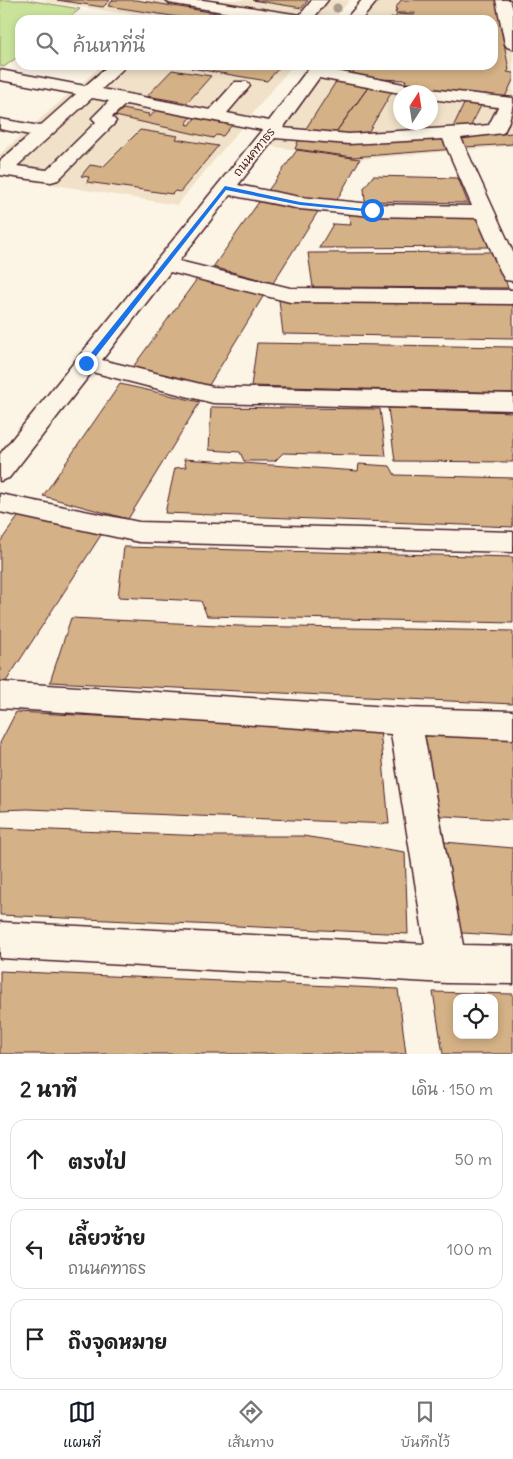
<!DOCTYPE html>
<html lang="th">
<head>
<meta charset="utf-8">
<style>
	:root { --surface:#fff; --page:#f6f6f6; --text:#222; --muted:#767676; --line:#e0e0e0; --accent:#111827 }
	body { margin:0; font-family:Delius,"Playpen Sans Thai",sans-serif; background:var(--page); color:var(--text) }
	.controls { position:absolute; right:15px; bottom:15px; display:grid; overflow:hidden; border-radius:10px; box-shadow:0 2px 8px #0003 }
	.controls button { width:45px; height:45px; display:grid; place-items:center; padding:0; border:0; border-bottom:1px solid var(--line); background:var(--surface); color:var(--text); font:25px sans-serif }
	.compass { position:absolute; left:393px; top:85px; width:45px; height:45px; border-radius:50%; background:var(--surface); box-shadow:0 2px 8px #0003; rotate:12deg }
	.stop { position:absolute; width:15px; height:15px; margin:-11px; border:4px solid #1a73e8; border-radius:50%; background:#fff }
	.stop.end { background:#1a73e8; border-color:#fff; box-shadow:0 1px 5px #0008 }
	.list { margin:0; padding:0; list-style:none }
	h2 { display:flex; justify-content:space-between; align-items:center; height:65px; margin:0; padding:0 20px; font-size:21px }
	h2 small { font-size:16px; font-weight:400; color:var(--muted) }
	.list li { display:grid; grid-template-columns:32px 1fr auto; gap:15px; align-items:center; box-sizing:border-box; height:80px; margin:0 10px 10px; padding:0 10px; border:1px solid var(--line); border-radius:15px }
	.list b { display:block; font-size:19px; white-space:nowrap }
	.list p { margin:0; font-size:16px; white-space:nowrap; color:var(--muted) }
	.list em { font-size:16px; font-style:normal; color:var(--muted) }
	.icon { flex:none; width:28px; height:28px; fill:none; stroke:currentColor; stroke-width:2; stroke-linecap:round; stroke-linejoin:round }
	.map { position:relative; flex:none; width:513px; height:1054px; overflow:hidden }
	.search { position:absolute; background:var(--surface); box-shadow:0 2px 8px #0003; left:15px; right:15px; top:15px; height:55px; display:flex; align-items:center; gap:12px; box-sizing:border-box; padding:0 18px; border-radius:15px; color:var(--muted); font-size:19px }
	.sheet { height:335px; background:var(--surface) }
	nav { display:flex; justify-content:space-around; align-items:center; box-sizing:border-box; height:70px; border-top:1px solid var(--line); background:var(--surface); font-size:14px; color:var(--muted) }
	nav a { display:grid; justify-items:center; gap:2px }
	nav .on { color:var(--accent) }
	.map>svg:first-child { display:block }
	.built { fill:#f0e1c8; fill-rule:evenodd }
	.green { fill:#c9e49a; stroke:#8a8262 }
	.building { fill:#d4b186; stroke:#4a1f2b; fill-rule:evenodd }
	.lines { fill:none; stroke-linecap:round; stroke-linejoin:round }
	.minor-casing { stroke:#4a1f2b; stroke-width:3 }
	.minor { fill:#fcf5e5; fill-rule:evenodd }
	.tree { fill:#ac9a8e }
	.route { fill:#1a73e8 }
	.labels { text-anchor:middle; stroke-width:4; stroke-linejoin:round; paint-order:stroke }
	.far-street-label { font-size:12px; fill:#4a1f2b; stroke:#fcf5e5 }
</style>
</head>
<body>
<div class="map">
<svg width="513" height="1054" viewBox="0 0 513 1054">
	<rect width="100%" height="100%" fill="#fcf5e5"/>
	<filter id="ink" filterUnits="userSpaceOnUse"><feTurbulence type="fractalNoise" baseFrequency=".02" numOctaves="2"/><feDisplacementMap in="SourceGraphic" scale="10" xChannelSelector="R" yChannelSelector="G"/><feConvolveMatrix kernelMatrix="1 2 1 2 8 2 1 2 1" color-interpolation-filters="sRGB"/></filter>
	<g filter="url(#ink)">
		<path class="built" d="M37 0H350L333 20H165Z
			M375 0H509L513 20V146L361 159 269 146 328 65H493V20H361ZM400 92H430V122H400Z
			M102 65H293L177 205 0 176V154Z"/>
		<path class="green" d="M0 0H27L80 9 66 20H20V55L4 67 0 66Z"/>
		<path class="building" d="M57 0H110L103 7Z
			M113 0H136L253 19 197 20 108 6Z
			M252 0H308L302 8Z
			M401 0H496L509 70 507 72 513 73V80L505 97 495 96V99L486 98 487 94H485L484 97 463 95 464 93 416 87 417 84 405 83 406 80 377 79 352 75 357 65H493V20H390L391 17 395 18 397 14 414 15 415 13H395L397 9H395Z
			M195 65H282L267 81 191 68Z
			M172 70 211 76 187 103 147 96Z
			M337 80 369 86 336 132 331 136 305 130Z
			M369 86 393 90 366 136 336 132Z
			M465 102 482 104 468 131 452 129Z
			M123 109 149 114 148 116 150 117 156 110 191 117 186 124 190 125 195 118 232 125 223 136 216 135 213 138 115 116Z
			M140 130 178 136 176 139 218 146 180 192 175 191 172 194 87 182 89 177 81 176 90 165 103 167Z
			M513 133V144L465 147 459 137Z
			M446 136 454 149 353 157 295 149 299 139 347 143V144Z
			M297 150 360 159 334 205 267 192Z
			M373 176 458 178 468 203 365 201 364 188Z
			M261 199 319 210 273 283 213 267Z
			M348 213 479 217 493 247 319 248 333 224 351 225Z
			M496 252 508 288 313 287 308 253Z
			M197 279 264 295 206 390 130 371Z
			M279 300 513 304V338L283 334Z
			M257 343 513 347V393L251 386Z
			M120 384 200 402 128 519 43 496Z
			M211 407 380 409 386 456 283 453 275 461H244L240 452 209 450Z
			M388 408 513 412V462L395 461Z
			M184 459 358 471 359 464 390 466 395 475 513 478V527L165 513 175 468 186 467Z
			M23 510 101 535 5 683 0 681V542Z
			M124 547 513 557V623L207 616 201 601 118 597Z
			M71 618 239 626 513 631V704L50 682Z
			M16 712 380 730 389 824 28 809 0 810V743Z
			M414 734 513 739V820L426 815Z
			M0 828 207 836H303L405 852 408 934 0 915Z
			M433 841 513 848V936L446 932Z
			M0 971 398 989 406 1054H0Z
			M433 992 513 994V1054H443ZM457 998H494V1035H457Z"/>
		<g class="lines">
			<g class="minor-casing">
				<path id="minor" d="M166 0H203L300 15 312 0H328L312 20H273L174 4 169 3Z
					M362 0H378L361 20H345Z
					M496 0H510L513 10V49L507 47 505 44Z
					M109 65H127L102 89 210 110 235 82H247L250 86 227 113 269 121 311 65H328L326 69 429 89 513 98C513 108 509 125 503 133L461 138 513 252V281L505 280 502 275 477 218 372 216 300 209 230 195 179 261 290 288 513 290V304L290 302 170 272 102 360 213 387 513 394V410L213 403 92 372 9 478 0 481V454L262 130 126 104 112 117 116 121 113 125 58 180 51 182 0 175V161L30 135 0 129V119L40 126 76 94 0 80V70L85 86ZM319 78 400 93 430 92V99L498 107 489 125 479 126 349 134 283 128ZM92 98 109 101 92 118 96 122 47 170 17 166ZM275 138 349 144 443 139 472 206 372 204 300 197 238 185Z
					M0 494 139 522 513 532V552L139 542 0 512Z
					M0 682 405 708 513 711V739L424 735 463 945 513 946V984L447 983 0 958V922L425 944 391 734 0 708Z"/>
			</g>
			<use href="#minor" class="minor"/>
		</g>
		<circle class="tree" cx="337" cy="8" r="4.5"/>
	</g>
	<path class="route" d="M225 186 300 202 375 210 372 212 300 205 226 190 89 365H84V362Z"/>
	<g class="labels">
		<g class="far-street-label">
			<text transform="translate(254 152) rotate(-51)" y="4">ถนนคฑาธร</text>
		</g>
	</g>
</svg>
<div class="controls">
<button><svg class="icon" aria-label="locate" viewBox="0 0 24 24"><circle cx="12" cy="12" r="6"/><path d="M12 2v4M12 18v4M2 12h4M18 12h4"/></svg></button>
</div>
<svg class="compass" viewBox="-18 -18 36 36"><path d="M0-13l5 13h-10z" fill="#e53935"/><path d="M0 13l5-13h-10z" fill="#767676"/></svg>
<div class="stop" style="left:372px;top:210px"></div>
<div class="stop end" style="left:86px;top:363px"></div>
<div class="search"><svg class="icon" aria-label="search" viewBox="0 0 24 24"><circle cx="10" cy="10" r="6"/><path d="M15 15l6 6"/></svg>ค้นหาที่นี่</div>
</div>
<section class="sheet">
<h2>2 นาที<small>เดิน · 150 m</small></h2>
<ul class="list">
<li><svg class="icon" aria-label="ahead" viewBox="0 0 24 24"><path d="M12 20V5M6 11l6-6 6 6"/></svg><div><b>ตรงไป</b></div><em>50 m</em></li>
<li><svg class="icon" aria-label="left" viewBox="0 0 24 24"><path d="M17 20v-9H6M10 6l-5 5 5 5"/></svg><div><b>เลี้ยวซ้าย</b><p>ถนนคฑาธร</p></div><em>100 m</em></li>
<li><svg class="icon" aria-label="arrive" viewBox="0 0 24 24"><path d="M6 21V4h12l-3 4 3 4H6"/></svg><div><b>ถึงจุดหมาย</b></div></li>
</ul>
</section>
<nav>
<a class="on"><svg class="icon" aria-label="map" viewBox="0 0 24 24"><path d="M3 6l6-2 6 2 6-2v14l-6 2-6-2-6 2zM9 4v14M15 6v14"/></svg>แผนที่</a>
<a><svg class="icon" aria-label="directions" viewBox="0 0 24 24"><path d="M12 3l9 9-9 9-9-9zM9 14v-3h6M13 9l2 2-2 2"/></svg>เส้นทาง</a>
<a><svg class="icon" aria-label="saved" viewBox="0 0 24 24"><path d="M7 4h10v16l-5-4-5 4z"/></svg>บันทึกไว้</a>
</nav>
</body>
</html>
